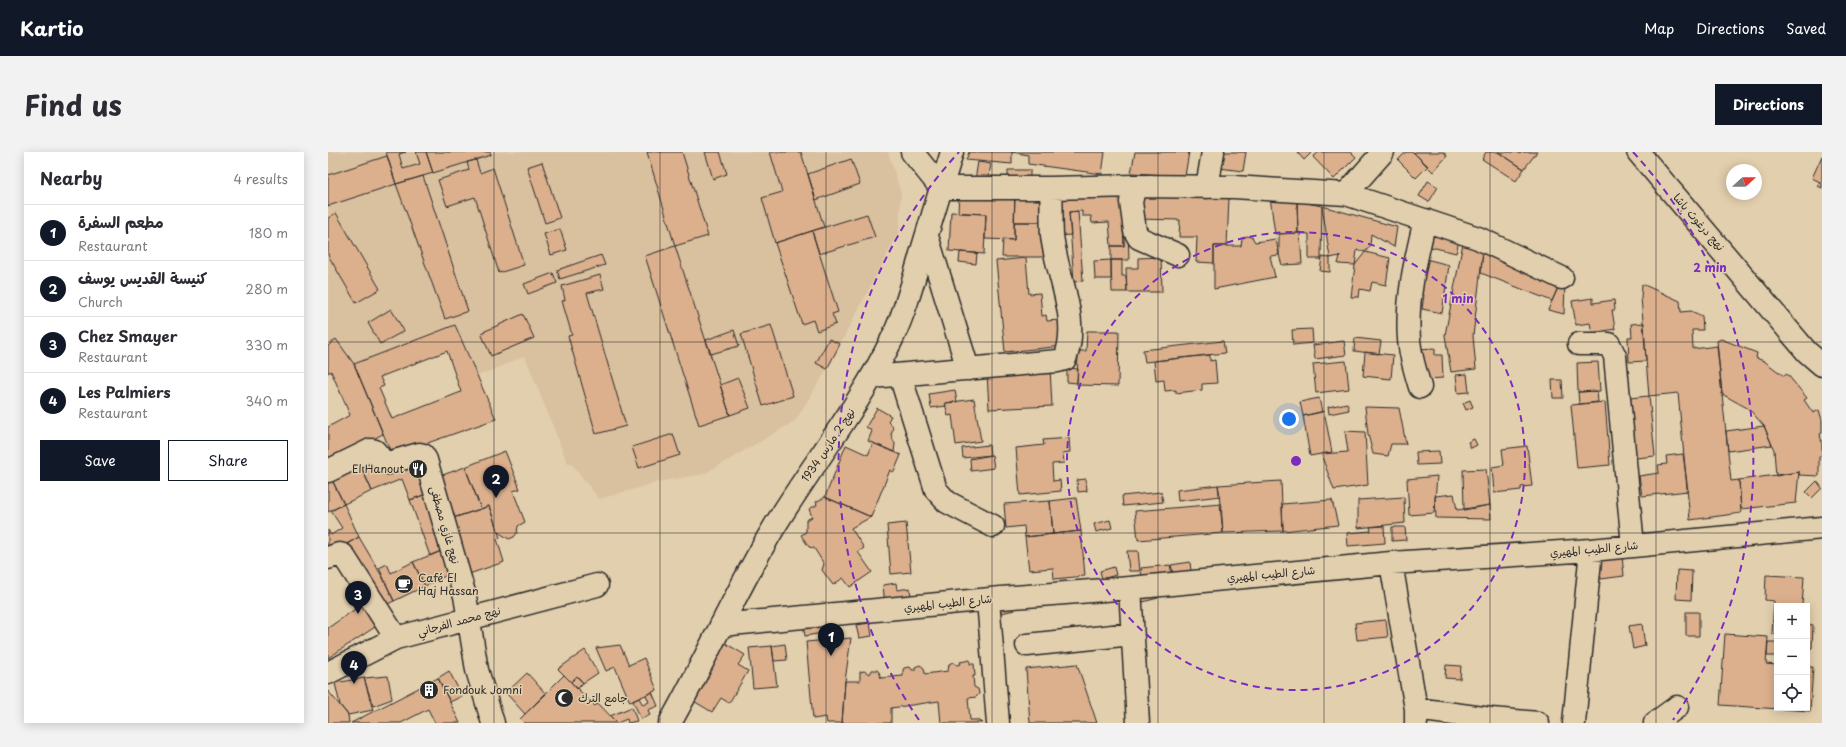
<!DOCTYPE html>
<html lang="en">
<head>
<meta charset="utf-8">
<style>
	:root { --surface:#fff; --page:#f2f2f3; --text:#2b2b33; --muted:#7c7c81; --line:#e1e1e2; --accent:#111827 }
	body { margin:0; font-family:"Playpen Sans","Playpen Sans Arabic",sans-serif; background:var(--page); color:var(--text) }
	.controls { position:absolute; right:12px; bottom:12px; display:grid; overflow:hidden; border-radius:0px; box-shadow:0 2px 10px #0003 }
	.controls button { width:36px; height:36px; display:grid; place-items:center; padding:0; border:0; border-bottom:1px solid var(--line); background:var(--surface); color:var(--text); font:20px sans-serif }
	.compass { position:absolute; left:1398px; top:12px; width:36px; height:36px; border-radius:50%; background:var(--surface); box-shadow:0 2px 10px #0003; rotate:69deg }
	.you { position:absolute; left:961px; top:267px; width:14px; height:14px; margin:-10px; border:3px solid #fff; border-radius:50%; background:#1a73e8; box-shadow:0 0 0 6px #1a73e833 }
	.badge { display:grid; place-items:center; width:26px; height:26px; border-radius:50%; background:var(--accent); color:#fff; font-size:13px; font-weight:700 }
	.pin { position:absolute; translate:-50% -33px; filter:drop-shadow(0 1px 2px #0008) }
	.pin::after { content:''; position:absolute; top:21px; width:14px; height:12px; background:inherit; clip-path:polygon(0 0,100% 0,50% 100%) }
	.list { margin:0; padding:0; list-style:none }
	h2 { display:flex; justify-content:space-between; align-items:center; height:52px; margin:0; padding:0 16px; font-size:17px }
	h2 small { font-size:13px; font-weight:400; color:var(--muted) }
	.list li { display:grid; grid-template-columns:26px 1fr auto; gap:12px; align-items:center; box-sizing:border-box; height:56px; padding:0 16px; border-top:1px solid var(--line) }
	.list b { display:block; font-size:15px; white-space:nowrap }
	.list p { margin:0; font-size:13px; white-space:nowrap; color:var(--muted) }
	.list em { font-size:13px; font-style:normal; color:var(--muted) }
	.actions { display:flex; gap:8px; padding:12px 16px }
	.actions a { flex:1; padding:9px 0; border:1px solid var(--accent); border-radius:0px; text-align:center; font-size:14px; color:var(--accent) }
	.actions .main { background:var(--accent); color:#fff }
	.icon { flex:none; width:22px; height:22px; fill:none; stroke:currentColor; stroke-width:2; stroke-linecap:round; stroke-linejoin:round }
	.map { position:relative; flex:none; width:1494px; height:571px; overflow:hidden; border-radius:0px }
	header { display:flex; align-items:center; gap:24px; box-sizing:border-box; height:56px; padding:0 20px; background:var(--accent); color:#fff }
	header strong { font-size:19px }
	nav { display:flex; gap:22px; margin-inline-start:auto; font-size:14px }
	.intro { display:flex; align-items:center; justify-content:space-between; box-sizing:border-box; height:96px; padding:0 24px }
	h1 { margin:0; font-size:28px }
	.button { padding:10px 18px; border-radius:0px; background:var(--accent); color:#fff; font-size:14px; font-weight:700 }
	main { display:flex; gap:24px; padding:0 24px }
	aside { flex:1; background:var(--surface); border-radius:0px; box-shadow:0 2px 10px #0003 }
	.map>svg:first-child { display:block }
	.built { fill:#d9c09e }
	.building { fill:#dcb08d; stroke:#2b2b2b; fill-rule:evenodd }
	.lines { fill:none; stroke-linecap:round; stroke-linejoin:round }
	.minor-casing { stroke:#2b2b2b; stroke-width:25 }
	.major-casing { stroke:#2b2b2b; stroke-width:25 }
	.minor { stroke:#e2cfad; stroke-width:22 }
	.major { stroke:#e2cfad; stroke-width:22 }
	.grid { fill:none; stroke:#2b2b2b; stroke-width:1; stroke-opacity:0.55 }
	.ring { fill:none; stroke:#7b2cbf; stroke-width:2; stroke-dasharray:7 5 }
	.labels { text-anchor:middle; stroke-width:3; stroke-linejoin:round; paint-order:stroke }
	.street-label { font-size:11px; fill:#2b2b2b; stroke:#e2cfad }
	.poi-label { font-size:11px; fill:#2b2b2b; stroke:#e2cfad; text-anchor:start }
	.centre { fill:#7b2cbf; stroke:#e2cfad; stroke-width:2 }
	.ring-label { font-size:12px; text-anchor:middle; font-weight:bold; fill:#7b2cbf; stroke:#e2cfad; stroke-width:3; stroke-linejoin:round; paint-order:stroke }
</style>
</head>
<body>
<header>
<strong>Kartio</strong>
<nav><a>Map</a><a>Directions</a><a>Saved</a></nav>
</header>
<div class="intro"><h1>Find us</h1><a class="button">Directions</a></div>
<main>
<aside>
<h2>Nearby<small>4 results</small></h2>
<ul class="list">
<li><span class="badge">1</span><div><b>مطعم السفرة</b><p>Restaurant</p></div><em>180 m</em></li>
<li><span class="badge">2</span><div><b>كنيسة القديس يوسف</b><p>Church</p></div><em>280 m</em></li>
<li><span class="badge">3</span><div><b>Chez Smayer</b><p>Restaurant</p></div><em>330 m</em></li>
<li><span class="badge">4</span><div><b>Les Palmiers</b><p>Restaurant</p></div><em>340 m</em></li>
</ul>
<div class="actions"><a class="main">Save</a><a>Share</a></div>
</aside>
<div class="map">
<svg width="1494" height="571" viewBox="0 0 1494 571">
	<rect width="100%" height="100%" fill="#e2cfad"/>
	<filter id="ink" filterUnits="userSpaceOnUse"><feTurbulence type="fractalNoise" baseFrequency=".025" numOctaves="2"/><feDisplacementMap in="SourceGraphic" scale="8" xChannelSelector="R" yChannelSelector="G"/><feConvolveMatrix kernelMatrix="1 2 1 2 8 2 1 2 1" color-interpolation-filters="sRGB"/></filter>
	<g filter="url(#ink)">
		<path class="built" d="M0 0H560L573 41 571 80 499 217 467 269 376 322 334 329 271 347 245 313 239 310 197 204 150 224 127 173 26 212 8 188 0 194Z"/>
		<path class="building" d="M58 0H78L71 2 75 17 92 12 88 0H98L105 21 68 32Z
			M98 0H162L163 3 105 21Z
			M319 0H354L380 84 347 94Z
			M377 0H392L399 22 385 27Z
			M442 0H473L496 75 447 91 434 46 454 40Z
			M641 0H777L774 22 700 12V3L684 0V12L638 8Z
			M807 0H861L857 24 803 21Z
			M893 0H918L915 19 891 16Z
			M969 0H984L976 8Z
			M991 0H1023L1028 5 1006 27 985 5Z
			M1078 0H1085L1100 14 1088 26 1070 8Z
			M1087 0H1116L1119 4 1105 20 1086 1Z
			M1158 0H1170L1196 17 1188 29 1154 7Z
			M1170 0H1189L1192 2 1193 0H1209L1196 17Z
			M59 4 68 32 0 54V23Z
			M1494 4V36L1490 34 1492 30 1484 26Z
			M523 7 532 32 488 48 480 22Z
			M148 8 152 21 165 16 196 113 171 121 147 45 119 54 110 28 141 18 139 10Z
			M214 10 232 66 217 71 199 15Z
			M650 10 663 12 660 30 647 28Z
			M680 18H702V30H680Z
			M95 24 140 159 117 167 68 32Z
			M1100 29 1110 35 1101 50 1091 44Z
			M631 39 687 41 686 88 657 87 658 62 630 61Z
			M717 40V70H686L687 41Z
			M793 41 796 94H783L781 70 764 71 763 64H754V59L741 60 743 83 730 84 728 44Z
			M809 43 901 45 899 94H886V111L868 110 869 85H851L852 68 809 67Z
			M942 45 969 49 970 81 947 82Z
			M969 49 994 54 993 107H981V82L970 81Z
			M994 54 1069 75 1066 95 1043 82 1042 94 1027 113 1010 112 1012 104 1002 106Z
			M750 59 755 129 746 130 741 60Z
			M623 60 658 62 656 102 621 99Z
			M8 61 52 137 28 151 0 103V66Z
			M539 62 547 85 491 102 484 79Z
			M686 70H717V105H674L675 87 686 88Z
			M232 77 239 98 223 103 216 82Z
			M484 79 510 160 504 162 508 172 489 179 485 168 474 172 447 91Z
			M1103 79 1132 85 1128 101 1099 94Z
			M796 80H800L801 108H783V94H796Z
			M970 81H972L974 112 954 113 951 103V82Z
			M919 84 924 85 927 90 948 87 951 103 942 104 947 125 886 137V94H913L914 87Z
			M1135 91 1155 98 1145 184 1148 217 1123 220 1117 183Z
			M347 94 402 263 371 273 317 104Z
			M1029 98 1062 106 1058 133 1044 130 1042 139 1032 137 1031 145H1023Z
			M1155 98 1232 131 1224 149 1153 121Z
			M632 100 649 101 648 112 631 110Z
			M273 103 277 113 232 127 229 118Z
			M833 105 834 140H799L798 116H810V106Z
			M994 105 1002 106V120L992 119Z
			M698 106 701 142 712 141 714 164 718 163 719 169 732 168 735 194 677 200 668 109Z
			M1094 106 1121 113 1114 161 1094 157 1096 143 1088 142Z
			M783 108V127H767L766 109Z
			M783 108H794V124H798L799 140H784Z
			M225 121 229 131 200 142 196 132Z
			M272 123 276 137 259 141 298 274 268 282 240 184 244 183 234 149 237 148 234 134Z
			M1232 131 1237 132 1236 162 1220 158Z
			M1314 132 1352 149 1353 160 1363 159 1374 164 1375 178H1364L1365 197 1389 194 1403 329 1411 328 1413 361 1362 368 1350 241 1321 244 1313 145Z
			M1265 146V151L1286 148 1287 158H1284L1287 177 1264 181 1262 171 1248 173 1244 149Z
			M63 157 76 179 52 192 40 171Z
			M195 162 206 186 163 204 153 181Z
			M1316 171 1318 209 1301 210 1300 185H1304L1303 172Z
			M127 173 168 267 71 301 69 296 62 298 26 212ZM119 199 133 240 64 267 51 236 56 234 52 225Z
			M443 173 465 244 435 254 413 182Z
			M984 177 985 191 965 193 964 178Z
			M406 178 411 194 383 202 378 188Z
			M759 179H791L790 234 749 233 750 199H758Z
			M1027 186 1053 189 1051 202 1026 199Z
			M8 187 26 212 55 282 0 310V275L22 263 3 219 0 221V194Z
			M501 187 512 192 499 217 488 211Z
			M1393 187 1429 201 1428 206 1436 209 1456 224 1459 222 1479 246 1476 248 1485 261 1491 258 1494 268V281L1492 282 1494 292V304L1491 305V324L1471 323V320L1448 324 1446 298 1436 274 1421 257 1394 242 1389 189Z
			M895 189 897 201 817 210 815 198Z
			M1016 189 1018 203 987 207 985 193Z
			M1107 196V203H1114L1115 226 1100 227 1099 218H1095L1090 197Z
			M1037 200 1065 203 1063 227 1035 224Z
			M882 203V209L887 208 889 231 874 232V238L848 241V238L837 239 836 228 828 229 826 209Z
			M1018 209 1021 237 988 241 985 212Z
			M1270 210 1272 239 1250 240 1249 211Z
			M722 216 724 254 661 257 659 220Z
			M739 216 750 217 749 231 739 230Z
			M1139 222 1141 240 1130 241 1128 223Z
			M410 226 422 256 402 263 392 233Z
			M1224 228H1234L1235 246H1225Z
			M627 238 629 250 617 251 618 254 603 256 601 242Z
			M1269 239 1270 250 1251 252 1250 240Z
			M1321 244 1327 304 1308 306 1299 280H1305L1301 246Z
			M991 246 994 260 975 264 972 250Z
			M646 247 653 289 628 293 624 263 620 264 617 251Z
			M1142 248 1145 255 1138 258 1135 251Z
			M1277 250 1282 313 1249 316 1243 253Z
			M1019 251 1021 258 1001 262 1000 255Z
			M1037 255 1071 256 1078 292H1063L1060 304 1045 302 1040 282Z
			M549 256 563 264 560 269 565 275 563 283 567 292 566 300 540 289 544 279 538 275Z
			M996 259 1004 300 982 304 975 264Z
			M1436 274 1444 293 1400 299 1398 279Z
			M1017 279 1037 280 1040 333 1006 338 993 302 1020 300Z
			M345 282 352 303 311 316 304 295Z
			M741 286 742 300 735 301 736 311 724 312 725 329 732 328 733 339 692 343 688 296 716 293 715 288Z
			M1146 287 1149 293 1143 296 1140 290Z
			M545 291 573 303 566 320 562 318 543 365 497 345 518 293 540 303Z
			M661 293 662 303 635 306 634 296Z
			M1199 294 1204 334 1193 335V338L1166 341 1164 315 1176 313 1174 297Z
			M177 299 192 337 185 339 197 370 190 374 189 381 186 385 181 387 170 380 161 354 153 357 137 315Z
			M1111 299 1112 312 1089 313 1088 300Z
			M1355 302 1360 339 1314 344 1311 324 1331 321 1330 313 1339 312 1338 304Z
			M44 303 52 321 92 307 101 341 82 348 74 327 44 339 31 310Z
			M664 303 666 316 643 319 642 307Z
			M31 310 44 339 16 352 2 324Z
			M137 315 153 357 122 367 109 325Z
			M1158 317 1162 353 1136 358 1135 318Z
			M1471 320 1468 351 1413 357 1411 328Z
			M2 324 16 352 0 360V325Z
			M1109 324 1106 361 1081 363 1079 327Z
			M758 327 759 339 750 340 749 328Z
			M953 329 955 379 895 381 890 333Z
			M1489 329 1494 336 1484 346 1478 340Z
			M890 333 892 344 850 349 849 338Z
			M833 340 835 350 795 354 794 344Z
			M101 341 118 397 102 404 82 348Z
			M1126 342 1129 358 1162 353 1163 367 1108 366 1107 344Z
			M497 345 543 365 523 376 536 396 530 400 544 420 522 435 515 426 505 433 494 418 496 412 486 396 481 395 473 383 478 380V368L484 365 481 357 489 353 488 350Z
			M1076 345 1077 371 1030 376V348Z
			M748 346 753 379 725 382 722 349Z
			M1004 348 1010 373 955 379 954 352Z
			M722 349 725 382 697 385 696 374 678 376 676 352Z
			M16 352 31 385 0 402V378L3 383 14 376 3 359Z
			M893 352 895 381 810 388 807 359Z
			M161 354 172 386 169 387 176 410 141 422 122 367Z
			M782 368 784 376 768 380 766 372Z
			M578 371 583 420 563 422 559 373Z
			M1056 374 1057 391 1020 394 1019 381 1043 379 1042 375Z
			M1064 375H1077L1078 388 1064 389Z
			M753 379 757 424 726 427 725 416 701 418 697 385Z
			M31 385 55 426 66 449 55 454 14 395Z
			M118 397 125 420 97 434 85 410Z
			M799 399H810L812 419H801Z
			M1294 404 1296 424 1273 427 1270 406Z
			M85 410 97 434 66 449 51 416 59 412 63 421Z
			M862 410 863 419 845 421 843 413Z
			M842 413 844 422 814 426 813 416Z
			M786 415 788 423 774 427 772 419Z
			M1349 418 1364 419 1363 448 1348 447Z
			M1438 423 1476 425 1474 454H1449V482H1444L1446 449 1437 448Z
			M568 431 569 438 582 436 583 444 557 454 555 433Z
			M827 434 830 446 815 450 812 438Z
			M686 450 687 458 673 461 671 453Z
			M33 453 47 475 0 506V476Z
			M1358 460H1371V484H1358Z
			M1058 468 1060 485 1029 488 1027 471Z
			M492 469 495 481 477 484 475 472Z
			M542 471 544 484 531 486 528 473Z
			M1314 472 1317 494 1305 497 1301 474Z
			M1479 472 1485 473 1484 496H1479Z
			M1397 482 1440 485 1438 512 1449 513V556H1479V515H1485L1482 559 1392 553Z
			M523 486 517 529 514 571H499L498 565 485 567 478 490Z
			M1440 490H1449V504H1439Z
			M397 491 417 503 410 513 420 519 401 551 393 546 384 560 364 548Z
			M457 492 459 508 446 509 444 494Z
			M292 493 301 513 316 506 329 538 302 550 287 515 278 519 268 496Z
			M444 494 449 534 425 536 421 496Z
			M257 498 270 521 255 531 249 524 243 530 230 517Z
			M642 508V512H646L647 524H645L646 535 650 537 651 542 648 545 640 546 642 568H649L654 571H613L611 549 563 556V571H514L517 529H532V520L536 519 542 522 544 518H549L551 520 553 526 575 524V518L576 516 582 515 584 518H587V515L592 513 596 516 597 522 620 519 621 512 625 510 629 513 633 512 632 510Z
			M749 512 769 571H702L698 517Z
			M1118 513 1133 514 1132 527 1117 526Z
			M121 519 134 544 122 550 110 526Z
			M199 521 218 542 197 562 178 541Z
			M236 523 267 554 270 551 289 571H196L192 567Z
			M60 524 64 547 45 554 36 526Z
			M249 524 255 531 249 537 243 530Z
			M36 526 45 558 20 563 12 553 7 531Z
			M110 526 132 571H107L100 557 73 571H23Z
			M0 539 20 563 21 571H0Z
			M324 540 330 554 320 558 322 563 313 567 305 549 311 546 315 553 321 550 318 543Z
			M304 555 309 569 300 571 299 567 289 571 282 564Z"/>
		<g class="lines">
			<g class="minor-casing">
				<path id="minor" d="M584 0 613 36
					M807 34 803 50 807 79 811 86 850 103
					M879 35 885 0
					M613 36H723L807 34 906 35 1018 42 1150 86 1234 126
					M1018 42 1055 0
					M599 84 640 217
					M1251 192H1281L1287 204 1305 394
					M572 223 608 338 619 350 665 374
					M544 225 730 209 737 207C753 167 728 123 724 83 723 67 724 52 723 36
					M1092 235C1087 219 1082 203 1081 187 1078 147 1088 106 1097 68
					M0 319 43 298 47 299 55 309 60 311 91 302 95 303 98 308 137 444 149 518 165 571
					M0 406 11 402 15 403 68 486
					M1063 411 1088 557V571
					M802 436 810 571
					M660 448 670 571
					M393 473 673 446 802 436 1063 411 1263 398 1494 376
					M699 493 804 482
					M0 521 68 486 269 433
					M1088 557 1163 567 1210 571
					M342 571C379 506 409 436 448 372 486 310 532 253 564 187 577 160 585 130 593 102 603 68 614 34 624 0
					M1246 571 1263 398
					M1327 571 1349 555"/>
			</g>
			<g class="major-casing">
				<path id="major" d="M1310 0 1479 200 1494 213"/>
			</g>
			<use href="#minor" class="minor"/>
			<use href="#major" class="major"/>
		</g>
	</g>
	<path class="grid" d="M166 0V571M332 0V571M498 0V571M664 0V571M830 0V571M996 0V571M1162 0V571M1328 0V571M0 190H1494M0 381H1494"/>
	<g class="ring">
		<circle cx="968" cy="309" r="229"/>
		<path d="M591 568A457 457 0 0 1 631 0M1305 0A457 457 0 0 1 1345 568"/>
	</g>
	<defs>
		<g id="restaurant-disc" transform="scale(1)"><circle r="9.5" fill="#2b2b2b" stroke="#e2cfad"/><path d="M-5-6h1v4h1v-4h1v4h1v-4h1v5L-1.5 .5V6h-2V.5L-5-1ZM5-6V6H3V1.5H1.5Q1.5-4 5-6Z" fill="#fff"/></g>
		<g id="cafe-disc" transform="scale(1)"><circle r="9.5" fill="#2b2b2b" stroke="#e2cfad"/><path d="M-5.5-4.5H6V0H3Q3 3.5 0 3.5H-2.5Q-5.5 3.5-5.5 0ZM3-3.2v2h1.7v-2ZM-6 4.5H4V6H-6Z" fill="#fff"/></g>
		<g id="building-disc" transform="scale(1)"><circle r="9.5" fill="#2b2b2b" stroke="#e2cfad"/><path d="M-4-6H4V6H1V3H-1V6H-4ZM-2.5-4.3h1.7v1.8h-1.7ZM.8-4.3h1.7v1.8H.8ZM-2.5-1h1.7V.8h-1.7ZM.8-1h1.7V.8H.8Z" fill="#fff"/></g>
		<g id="mosque-disc" transform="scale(1)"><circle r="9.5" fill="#2b2b2b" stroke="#e2cfad"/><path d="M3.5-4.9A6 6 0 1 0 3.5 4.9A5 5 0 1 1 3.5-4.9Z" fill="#fff"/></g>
	</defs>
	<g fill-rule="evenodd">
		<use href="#restaurant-disc" x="90" y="317"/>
		<use href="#cafe-disc" x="76" y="432"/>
		<use href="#building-disc" x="101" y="538"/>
		<use href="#mosque-disc" x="236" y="546"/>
	</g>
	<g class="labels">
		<g class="street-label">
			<text transform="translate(1371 70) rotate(49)" y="4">نهج درغوث باشا</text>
			<text transform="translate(500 293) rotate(-56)" y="4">نهج 2 مارس 1934</text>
			<text transform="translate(117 373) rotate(74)" y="4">نهج غازي مصطفى</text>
			<text transform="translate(1266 397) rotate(-5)" y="4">شارع الطيب المهيري</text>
			<text transform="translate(943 422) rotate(-5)" y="4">شارع الطيب المهيري</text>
			<text transform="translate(620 451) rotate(-6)" y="4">شارع الطيب المهيري</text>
			<text transform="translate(131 469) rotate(-15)" y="4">نهج محمد الفرجاني</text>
		</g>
		<g class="poi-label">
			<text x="76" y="321" text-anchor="end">El Hanout</text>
			<text x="90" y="430">Café El<tspan x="90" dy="13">Haj Hassan</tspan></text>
			<text x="115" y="542">Fondouk Jomni</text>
			<text x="250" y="550">جامع الترك</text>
		</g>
	</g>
	<circle cx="968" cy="309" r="6" class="centre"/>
	<g class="ring-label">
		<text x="1382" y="120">2 min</text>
		<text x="1130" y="151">1 min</text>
	</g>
</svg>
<div class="controls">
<button>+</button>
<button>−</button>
<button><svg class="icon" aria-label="locate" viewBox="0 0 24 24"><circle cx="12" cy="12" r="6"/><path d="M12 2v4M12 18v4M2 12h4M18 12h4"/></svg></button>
</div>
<svg class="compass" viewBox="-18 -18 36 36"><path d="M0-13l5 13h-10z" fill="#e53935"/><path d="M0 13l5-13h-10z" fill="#7c7c81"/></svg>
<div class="you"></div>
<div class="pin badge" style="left:503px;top:504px">1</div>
<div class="pin badge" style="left:168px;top:346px">2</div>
<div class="pin badge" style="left:30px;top:462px">3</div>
<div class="pin badge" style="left:26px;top:532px">4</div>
</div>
</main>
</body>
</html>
